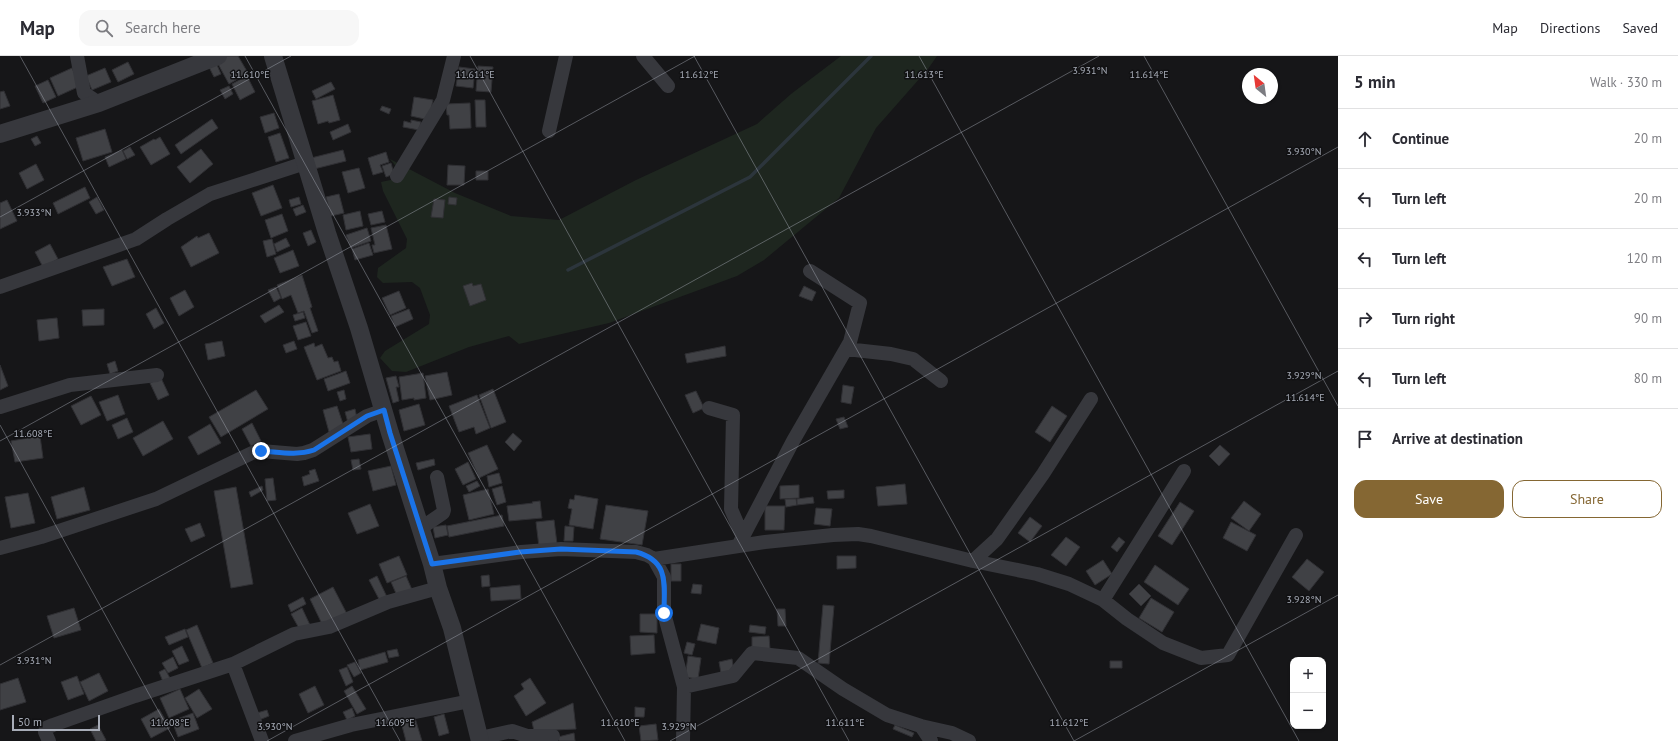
<!DOCTYPE html>
<html lang="en">
<head>
<meta charset="utf-8">
<style>
	:root { --surface:#fff; --page:#f7f7f7; --text:#2b2b33; --muted:#7c7c81; --line:#e1e1e2; --accent:#856733 }
	body { margin:0; font-family:"PT Sans",sans-serif; background:var(--page); color:var(--text) }
	.controls { position:absolute; right:12px; bottom:12px; display:grid; overflow:hidden; border-radius:8px; box-shadow:0 1px 3px #0004 }
	.controls button { width:36px; height:36px; display:grid; place-items:center; padding:0; border:0; border-bottom:1px solid var(--line); background:var(--surface); color:var(--text); font:20px sans-serif }
	.compass { position:absolute; left:1242px; top:12px; width:36px; height:36px; border-radius:50%; background:var(--surface); box-shadow:0 1px 3px #0004; rotate:331deg }
	.scale { position:absolute; left:12px; bottom:10px; width:88px; box-sizing:border-box; padding-left:4px; border:2px solid #a8adb8; border-top:0; font-size:11px; line-height:14px; white-space:nowrap; color:#a8adb8; -webkit-text-stroke:3px #111113; paint-order:stroke }
	.stop { position:absolute; width:12px; height:12px; margin:-9px; border:3px solid #1a73e8; border-radius:50%; background:#fff }
	.stop.end { background:#1a73e8; border-color:#fff; box-shadow:0 1px 4px #0008 }
	.list { margin:0; padding:0; list-style:none }
	h2 { display:flex; justify-content:space-between; align-items:center; height:52px; margin:0; padding:0 16px; font-size:17px }
	h2 small { font-size:13px; font-weight:400; color:var(--muted) }
	.list li { display:grid; grid-template-columns:26px 1fr auto; gap:12px; align-items:center; box-sizing:border-box; height:60px; padding:0 16px; border-top:1px solid var(--line) }
	.list b { display:block; font-size:15px; white-space:nowrap }
	.list em { font-size:13px; font-style:normal; color:var(--muted) }
	.actions { display:flex; gap:8px; padding:12px 16px }
	.actions a { flex:1; padding:9px 0; border:1px solid var(--accent); border-radius:12px; text-align:center; font-size:14px; color:var(--accent) }
	.actions .main { background:var(--accent); color:#fff }
	.icon { flex:none; width:22px; height:22px; fill:none; stroke:currentColor; stroke-width:2; stroke-linecap:round; stroke-linejoin:round }
	.map { position:relative; flex:none; width:1338px; height:685px; overflow:hidden }
	header { display:flex; align-items:center; gap:24px; box-sizing:border-box; height:56px; padding:0 20px; background:var(--surface); border-bottom:1px solid var(--line) }
	header strong { font-size:19px }
	nav { display:flex; gap:22px; margin-inline-start:auto; font-size:14px }
	.search { width:280px; height:36px; background:var(--page); display:flex; align-items:center; gap:10px; box-sizing:border-box; padding:0 14px; border-radius:12px; color:var(--muted); font-size:15px }
	main { display:flex }
	aside { flex:1; background:var(--surface) }
	.map>svg:first-child { display:block }
	.green { fill:#1e261f }
	.lines { fill:none; stroke-linecap:round; stroke-linejoin:round }
	.stream { stroke:#2c353c; stroke-width:3.5 }
	.building { fill:#404145; stroke:#303034 }
	.minor { stroke:#37383d; stroke-width:14 }
	.tertiary { stroke:#37383d; stroke-width:18 }
	.route { stroke:#1a73e8; stroke-width:5 }
	.ticks { fill:none; stroke:#a8adb8; stroke-width:1; stroke-opacity:0.45 }
	.ticks-label { font-size:10px; text-anchor:middle; fill:#a8adb8; stroke:#111113; stroke-width:3; stroke-linejoin:round; paint-order:stroke }
</style>
</head>
<body>
<header>
<strong>Map</strong>
<div class="search"><svg class="icon" aria-label="search" viewBox="0 0 24 24"><circle cx="10" cy="10" r="6"/><path d="M15 15l6 6"/></svg>Search here</div>
<nav><a>Map</a><a>Directions</a><a>Saved</a></nav>
</header>
<main>
<div class="map">
<svg width="1338" height="685" viewBox="0 0 1338 685">
	<rect width="100%" height="100%" fill="#161618"/>
	<path class="green" d="M841 0H937L928 13 876 72 839 142 764 204 737 220 609 267 519 288 509 280 469 291 406 316 392 315 380 302 385 295 429 268 430 259 420 232 412 226 383 227 377 221 378 212 406 192 407 183 383 135 381 126 395 123 399 114 390 103 455 137 511 160 559 164 636 124 757 68 791 38Z"/>
	<g class="lines">
		<path class="stream" d="M568 214 750 121 871 0"/>
	</g>
	<path class="building" d="M227 0H238L248 17 229 28 217 6Z
		M128 6 134 18 118 26 112 14Z
		M216 7 221 18 214 21 209 11Z
		M478 10 493 11 491 36 476 35Z
		M459 11 475 13 473 32 456 30Z
		M72 12 80 30 58 40 50 22Z
		M105 12 111 26 92 34 86 20Z
		M247 20 255 36 240 44 232 28Z
		M48 24 56 41 43 47 35 30Z
		M331 26 335 33 316 43 312 35Z
		M229 30 233 38 225 43 220 34Z
		M4 35 10 50 0 53V36Z
		M333 39 340 64 329 67 328 65 318 68 312 45Z
		M414 41 433 44 429 64 411 60Z
		M475 44H485L486 71H476Z
		M470 47 471 72 450 73 449 59H447L446 48Z
		M382 50 391 53 389 58 380 54Z
		M274 57 279 72 265 77 260 61Z
		M212 63 218 72 181 98 175 89Z
		M411 64 421 66 419 74 403 71 404 65 411 67Z
		M348 68 351 76 333 84 330 76Z
		M105 73 112 96 83 105 76 82Z
		M280 77 289 102 276 106 268 81Z
		M37 80 41 87 35 90 31 83Z
		M160 81 170 98 151 109 140 91 154 83 155 84Z
		M130 91 135 99 127 103 123 95Z
		M201 93 213 108 190 127 177 111Z
		M122 94 126 103 109 111 105 101Z
		M343 94 346 105 314 113 311 102Z
		M386 96 389 106 380 109 383 116 373 119 368 102Z
		M391 107 394 118 386 121 382 110Z
		M36 108 44 124 27 133 19 117Z
		M448 109 465 110 464 129H447Z
		M359 112 365 132 348 137 342 116Z
		M476 115H488V124H476Z
		M273 129 282 152 261 160 252 137Z
		M85 131 90 142 58 158 53 147Z
		M339 138 344 157 331 160 326 141Z
		M97 141 104 154 96 158 89 146Z
		M299 141 301 148 291 151 289 144Z
		M449 141 457 142 456 149 448 148Z
		M434 143 445 144 443 162 431 161Z
		M7 144 17 165 0 173V147Z
		M303 149 306 156 296 160 293 153Z
		M360 155 363 170 346 174 343 159Z
		M382 155 385 166 371 169 368 158Z
		M282 158 288 175 271 182 265 164Z
		M386 169 392 193 374 197 372 189H375L371 172Z
		M367 172 371 185 351 192 346 179Z
		M311 174 316 186 308 190 303 177Z
		M209 177 219 197 191 211 181 191 197 180 198 182Z
		M286 182 290 190 277 196 274 188Z
		M272 183 276 198 267 201 263 185Z
		M369 187 373 199 355 204 352 193Z
		M50 188 58 203 43 211 35 196Z
		M293 194 299 210 280 217 274 202Z
		M127 203 135 221 112 230 103 211Z
		M302 219 312 251 310 252 318 275 312 277 304 255 298 257 291 239 282 243 277 229Z
		M472 227 473 230 481 228 486 244 470 250 463 230Z
		M804 230 816 236 812 245 799 240Z
		M276 231 281 242 274 246 268 234Z
		M185 234 194 251 179 260 170 242Z
		M399 235 406 252 390 259 382 242Z
		M279 249 284 256 265 267 260 260Z
		M156 252 164 267 154 273 146 258Z
		M104 253V269L83 270 82 254Z
		M409 253 413 263 395 271 391 260Z
		M303 256 305 262 295 265 293 259Z
		M57 262 59 282 39 285 37 264Z
		M306 266 311 280 298 284 293 270Z
		M222 285 225 300 208 304 205 288Z
		M294 285 297 293 286 297 283 289Z
		M314 287 315 291 322 288 328 302 332 301 334 306 338 305 341 315 317 324 304 291Z
		M725 290 726 300 687 307 685 298Z
		M115 305 118 315 110 318 107 308Z
		M0 309 8 330 0 334Z
		M346 315 350 327 328 335 324 323Z
		M447 316 452 339 430 344 425 320Z
		M423 317 426 342 414 344V342L402 344 399 321Z
		M396 320 399 331H396L399 345 393 347 386 322Z
		M161 322 169 339 158 344 150 327Z
		M843 329 854 331 851 348 841 346Z
		M493 333 506 366 491 372 479 339Z
		M256 334 268 353 221 381 209 361Z
		M344 334 346 343 340 345 337 336Z
		M696 335 704 352 693 357 685 339Z
		M118 339 125 358 107 365 99 346Z
		M477 339 490 372 476 378 474 371 459 376 449 350Z
		M91 340 101 359 81 369 71 350Z
		M419 348 425 369 404 375 399 354Z
		M337 350 344 371 329 376 323 354Z
		M1052 350 1067 360 1050 386 1035 376Z
		M355 353 358 367 349 370 345 356Z
		M844 361 848 371 840 373 836 363Z
		M127 362 133 376 118 383 112 369Z
		M163 365 173 383 143 400 133 382Z
		M252 367 261 385 251 390 242 373Z
		M210 368 221 387 198 399 188 381Z
		M513 377 522 385 514 395 505 386Z
		M370 378 372 393 351 396 348 381Z
		M40 380 43 402 15 406 11 385Z
		M487 389 498 413 479 422 468 397Z
		M1220 389 1230 398 1219 410 1209 400Z
		M359 403 361 413 353 414 351 404Z
		M434 403 435 409 418 414 416 407Z
		M468 406 476 423 463 429 455 413Z
		M391 410 396 429 373 435 368 415Z
		M315 413 319 425 304 430 302 421 310 418 309 415Z
		M499 417 502 427 489 431 487 420Z
		M273 422 276 444 267 445 265 423Z
		M477 425 480 430 469 436 466 430Z
		M905 428 907 448 878 450 876 431Z
		M799 429V442L780 443V430Z
		M262 430 263 434 251 441 249 436Z
		M502 430 506 446 497 449 492 433Z
		M84 431 90 454 57 463 51 441Z
		M236 431 253 528 231 532 214 435Z
		M488 433 494 458 469 464 463 439Z
		M844 434V442L828 443 827 435Z
		M28 437 35 467 11 472 5 441Z
		M575 439 598 443 593 473 569 469 572 453 568 452 570 443 574 444Z
		M813 441 814 447 797 449V443Z
		M785 443H796L797 449 786 451Z
		M540 445 542 462 509 465 507 450 533 447 532 446Z
		M1244 445 1261 458 1249 475 1231 462Z
		M1180 446 1194 455 1172 489 1158 480Z
		M370 448 379 470 357 478 348 457Z
		M606 449 648 455 642 489 600 483Z
		M765 450H785L784 474H765Z
		M816 452 832 453 830 470 814 468Z
		M502 459 504 470 449 481 447 470Z
		M1030 461 1042 470 1030 486 1018 477Z
		M554 464 557 488 539 491 536 466Z
		M1231 466 1256 479 1247 495 1223 482Z
		M200 467 205 480 191 486 185 473Z
		M446 469 448 479 435 482 433 471Z
		M565 470 574 471 573 485H564Z
		M1066 481 1080 491 1066 510 1051 499Z
		M1119 481 1125 486 1117 496 1111 491Z
		M399 500 407 519 387 527 379 508Z
		M837 500H856V512L837 513Z
		M1307 503 1324 516 1309 535 1292 521Z
		M1103 504 1112 518 1095 529 1086 515Z
		M671 508H681V525H671Z
		M1155 509 1189 533 1178 549 1144 526Z
		M489 519 490 530 482 531 481 520Z
		M377 520 387 541 380 545 369 524Z
		M406 520 413 536 398 542 391 526Z
		M693 528 702 529 701 538 691 537Z
		M1139 528 1151 540 1141 550 1129 538Z
		M520 529 521 543 491 545 490 532Z
		M333 531 347 558 323 570 310 543Z
		M303 541 306 548 291 556 288 549Z
		M1151 542 1174 556 1162 576 1139 562Z
		M823 549 834 550 829 608 818 607Z
		M74 552 81 574 54 582 47 560Z
		M302 552 310 569 300 574 291 558Z
		M777 553H785L786 570H778Z
		M640 558H657V577L640 576Z
		M701 568 719 572 716 588 697 584Z
		M197 569 213 607 202 612 186 574Z
		M750 569 766 571 765 578 749 576Z
		M185 573 188 581 169 589 165 581Z
		M654 579 655 597 631 599 630 580Z
		M769 580 770 593 752 594V581Z
		M687 586 695 588 692 599 684 597Z
		M182 590 189 605 179 609 172 595Z
		M397 593 399 600 389 602 387 595Z
		M385 596 388 606 360 614 358 604Z
		M688 600 701 602 698 623 685 621Z
		M173 601 178 612 168 617 162 607Z
		M732 603 734 615 721 617 719 606Z
		M1110 605H1122V612H1110Z
		M355 606 361 617 354 621 347 609Z
		M347 611 353 626 346 630 339 614Z
		M165 613 171 624 164 628 159 616Z
		M99 617 108 635 89 645 80 626Z
		M77 620 84 638 68 644 61 626Z
		M18 622 26 646 0 654V628Z
		M530 622 546 647 526 660 514 640 524 633 521 628Z
		M315 630 324 649 308 657 299 638Z
		M352 630 366 653 357 658 344 635Z
		M180 633 189 653 169 662 160 642Z
		M199 633 212 653 197 662 185 642Z
		M573 647 576 673 534 675 532 666Z
		M635 651 645 652 644 661H635Z
		M352 652 355 660 347 664 343 656Z
		M159 653 170 672 151 682 141 663Z
		M267 654 269 660 259 664 257 657Z
		M193 657 199 673 178 681 172 665Z
		M444 658 449 677 439 680 434 661Z
		M415 662 422 685H406L401 666Z
		M656 668 658 684 641 685 639 670Z
		M98 669 106 684 104 685H96L90 673Z
		M895 669 914 677 912 681 893 673Z
		M574 677 575 685H559L558 681Z"/>
	<g class="lines">
		<path class="minor" d="M77 0 84 37 99 47
			M643 0 668 30
			M549 75 566 0
			M397 120 443 44 454 0
			M0 231 136 183 167 163 210 138 305 107
			M846 293 891 298 913 303 941 325
			M0 351 70 329 157 319
			M709 352 733 359 731 453 743 481
			M421 472 443 457 444 454 437 421
			M738 490 793 385 850 286 860 247 810 215
			M0 492 41 481 156 443 252 397 261 395 297 398 304 397 313 394 367 360 384 354
			M654 503 664 521V557L684 631 683 685
			M973 505 997 483 1043 418 1091 343
			M432 508 521 496 561 493 636 496 647 499 654 503 765 486 833 479 858 478 871 480 973 505 1037 518 1069 528 1103 544 1127 563 1163 587 1201 602 1228 599 1296 479
			M1103 544 1184 415
			M233 608 262 685
			M684 631 733 620 752 597 798 602 843 633 887 659 921 670 952 677 969 685
			M921 670 931 685
			M480 682 512 675 527 680H553
			M49 685 45 676 46 672 53 669 135 640 233 608 294 578 329 571 388 546 438 532
			M295 685 351 669 470 645"/>
		<path class="tertiary" d="M273 0 327 177 359 272 390 377 432 508 438 532 452 572 480 685
			M0 78 99 47 218 0"/>
	</g>
	<g class="lines">
		<path class="route" d="M261 395C279 396 296 400 314 394L367 360 384 354 390 377 432 508 520 496 561 493 636 496C670 505 664 529 664 557"/>
	</g>
	<path class="ticks" d="M20 0 400 685M245 0 625 685M470 0 849 685M694 0 1074 685M919 0 1299 685M1144 0 1338 350M0 161 291 0M0 369 175 685M0 385 695 0M0 609 1099 0M267 685 1338 91M670 685 1338 315M1074 685 1338 539"/>
	<g class="ticks-label">
		<text x="1090" y="18">3.931°N</text>
		<text x="250" y="22">11.610°E</text>
		<text x="475" y="22">11.611°E</text>
		<text x="699" y="22">11.612°E</text>
		<text x="924" y="22">11.613°E</text>
		<text x="1149" y="22">11.614°E</text>
		<text x="1304" y="99">3.930°N</text>
		<text x="34" y="160">3.933°N</text>
		<text x="1304" y="323">3.929°N</text>
		<text x="1305" y="345">11.614°E</text>
		<text x="33" y="381">11.608°E</text>
		<text x="1304" y="547">3.928°N</text>
		<text x="34" y="608">3.931°N</text>
		<text x="170" y="670">11.608°E</text>
		<text x="395" y="670">11.609°E</text>
		<text x="620" y="670">11.610°E</text>
		<text x="845" y="670">11.611°E</text>
		<text x="1069" y="670">11.612°E</text>
		<text x="275" y="674">3.930°N</text>
		<text x="679" y="674">3.929°N</text>
	</g>
</svg>
<div class="controls">
<button>+</button>
<button>−</button>
</div>
<svg class="compass" viewBox="-18 -18 36 36"><path d="M0-13l5 13h-10z" fill="#e53935"/><path d="M0 13l5-13h-10z" fill="#7c7c81"/></svg>
<div class="scale">50 m</div>
<div class="stop" style="left:664px;top:557px"></div>
<div class="stop end" style="left:261px;top:395px"></div>
</div>
<aside>
<h2>5 min<small>Walk · 330 m</small></h2>
<ul class="list">
<li><svg class="icon" aria-label="ahead" viewBox="0 0 24 24"><path d="M12 20V5M6 11l6-6 6 6"/></svg><div><b>Continue</b></div><em>20 m</em></li>
<li><svg class="icon" aria-label="left" viewBox="0 0 24 24"><path d="M17 20v-9H6M10 6l-5 5 5 5"/></svg><div><b>Turn left</b></div><em>20 m</em></li>
<li><svg class="icon" aria-label="left" viewBox="0 0 24 24"><path d="M17 20v-9H6M10 6l-5 5 5 5"/></svg><div><b>Turn left</b></div><em>120 m</em></li>
<li><svg class="icon" aria-label="right" viewBox="0 0 24 24"><path d="M7 20v-9h11M14 6l5 5-5 5"/></svg><div><b>Turn right</b></div><em>90 m</em></li>
<li><svg class="icon" aria-label="left" viewBox="0 0 24 24"><path d="M17 20v-9H6M10 6l-5 5 5 5"/></svg><div><b>Turn left</b></div><em>80 m</em></li>
<li><svg class="icon" aria-label="arrive" viewBox="0 0 24 24"><path d="M6 21V4h12l-3 4 3 4H6"/></svg><div><b>Arrive at destination</b></div></li>
</ul>
<div class="actions"><a class="main">Save</a><a>Share</a></div>
</aside>
</main>
</body>
</html>
